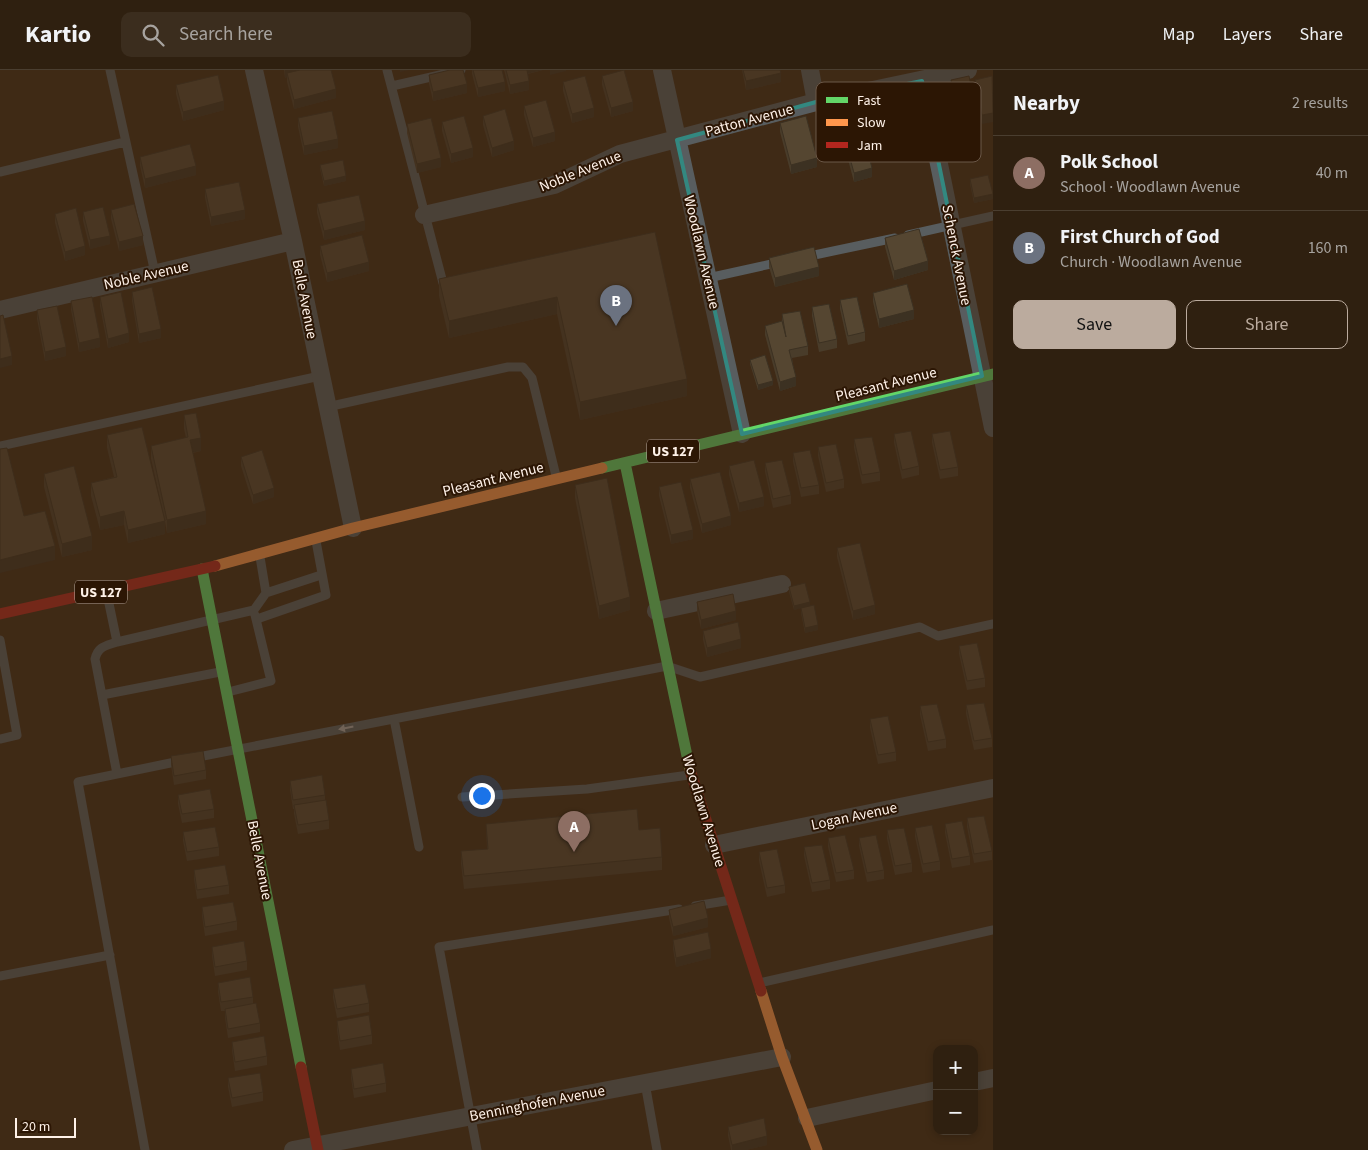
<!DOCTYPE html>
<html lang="en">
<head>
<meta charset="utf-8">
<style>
	:root { --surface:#2f2010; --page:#3b2d1e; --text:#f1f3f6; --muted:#a7a39f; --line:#4a3e30; --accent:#bbab9e }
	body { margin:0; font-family:"Source Sans 3",sans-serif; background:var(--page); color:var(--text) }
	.controls { position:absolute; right:15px; bottom:15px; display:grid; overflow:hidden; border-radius:10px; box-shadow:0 2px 8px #0003 }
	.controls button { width:45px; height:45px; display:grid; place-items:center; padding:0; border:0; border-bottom:1px solid var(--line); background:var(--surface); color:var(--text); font:25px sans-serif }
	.scale { position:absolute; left:15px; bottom:12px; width:61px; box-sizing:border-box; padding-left:5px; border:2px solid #fef1e8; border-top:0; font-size:14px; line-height:18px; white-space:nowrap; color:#fef1e8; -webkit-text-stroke:4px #2c1604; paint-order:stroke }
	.you { position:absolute; left:481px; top:725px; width:18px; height:18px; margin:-12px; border:4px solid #fff; border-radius:50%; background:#1a73e8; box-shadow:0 0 0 8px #1a73e833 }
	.badge { display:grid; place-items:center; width:32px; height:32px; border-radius:50%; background:var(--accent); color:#fff; font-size:16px; font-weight:700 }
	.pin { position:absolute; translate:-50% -41px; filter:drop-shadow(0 1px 2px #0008) }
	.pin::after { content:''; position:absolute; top:26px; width:18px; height:15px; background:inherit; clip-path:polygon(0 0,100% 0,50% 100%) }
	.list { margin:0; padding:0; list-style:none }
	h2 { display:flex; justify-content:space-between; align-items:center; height:65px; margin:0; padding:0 20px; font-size:21px }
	h2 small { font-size:16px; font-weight:400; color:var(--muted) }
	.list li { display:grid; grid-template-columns:32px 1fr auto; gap:15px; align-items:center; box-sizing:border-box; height:75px; padding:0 20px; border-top:1px solid var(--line) }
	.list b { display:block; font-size:19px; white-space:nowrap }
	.list p { margin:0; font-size:16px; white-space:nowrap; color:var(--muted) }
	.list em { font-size:16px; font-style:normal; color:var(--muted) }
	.actions { display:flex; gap:10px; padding:15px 20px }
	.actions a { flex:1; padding:11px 0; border:1px solid var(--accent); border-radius:10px; text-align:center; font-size:18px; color:var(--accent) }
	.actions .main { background:var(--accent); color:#111 }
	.icon { flex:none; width:28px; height:28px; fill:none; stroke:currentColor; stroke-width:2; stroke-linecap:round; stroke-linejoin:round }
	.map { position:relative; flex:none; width:993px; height:1080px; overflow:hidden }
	header { display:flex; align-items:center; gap:30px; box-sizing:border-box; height:70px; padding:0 25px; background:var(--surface); border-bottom:1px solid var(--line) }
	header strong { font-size:24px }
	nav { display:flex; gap:28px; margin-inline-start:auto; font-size:18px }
	.search { width:350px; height:45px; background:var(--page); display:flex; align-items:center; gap:12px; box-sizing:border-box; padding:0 18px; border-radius:10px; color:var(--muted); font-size:19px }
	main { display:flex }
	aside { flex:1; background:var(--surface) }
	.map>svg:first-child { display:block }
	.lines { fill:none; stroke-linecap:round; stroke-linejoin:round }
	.lane { stroke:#585d5f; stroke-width:9 }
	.street { stroke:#585d5f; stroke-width:18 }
	.fast { stroke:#63d668; stroke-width:11 }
	.slow { stroke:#ff974d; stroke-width:11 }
	.jam { stroke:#b3261e; stroke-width:11 }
	.wall { fill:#493c2a }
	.shaded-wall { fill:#3c3122 }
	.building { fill:#554631; stroke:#3c3122 }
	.oneway { fill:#aba7a4 }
	.marked { fill:none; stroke:#338880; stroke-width:4; stroke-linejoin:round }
	.labels { text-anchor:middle; stroke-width:4; stroke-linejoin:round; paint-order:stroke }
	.shield { fill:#2c1604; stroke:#bfafa4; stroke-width:1 }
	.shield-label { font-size:14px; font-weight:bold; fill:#fef1e8 }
	.street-label { font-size:15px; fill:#fef1e8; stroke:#2c1604 }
	.key { fill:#2c1604; stroke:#6b5848; stroke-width:1 }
	.key-label { font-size:14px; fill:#fef1e8 }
</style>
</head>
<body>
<header>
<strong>Kartio</strong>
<div class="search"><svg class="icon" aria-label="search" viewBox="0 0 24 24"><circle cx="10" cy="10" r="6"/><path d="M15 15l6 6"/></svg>Search here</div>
<nav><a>Map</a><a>Layers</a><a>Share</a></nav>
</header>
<main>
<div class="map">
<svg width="993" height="1080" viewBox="0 0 993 1080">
	<rect width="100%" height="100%" fill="#3f2a16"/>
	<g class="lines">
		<path class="lane" d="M110 0 155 203
			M387 0 443 213
			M392 16 461 0
			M0 102 125 72
			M908 165 993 146
			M805 187 895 168
			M708 208 780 192
			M327 337 508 297H523L532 308 556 406
			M0 376 320 306
			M266 523 321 505
			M107 524 117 572
			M257 549 326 525 316 471
			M0 570 17 665 0 669
			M228 622 271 611 255 545
			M102 625 220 602
			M394 649 419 777
			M193 688 667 596 700 607 920 557 938 566 993 554
			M117 704 95 589C98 576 106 576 117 572L254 540 266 523 260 487
			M462 727 587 719 689 705
			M695 836 731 830
			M0 906 110 885
			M759 913 993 860
			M645 1013 657 1080
			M145 1080 78 712 180 691
			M477 1080 439 877 679 839"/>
		<path class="street" d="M254 0 293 171 353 458
			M662 0 742 364
			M810 0 816 32
			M922 11 993 358
			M424 145 554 115 620 84 816 32 968 0
			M0 240 293 171
			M656 541 782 514
			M714 775 993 718
			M974 1012 993 1008
			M807 1048 937 1020
			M293 1080 782 987"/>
		<path class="fast" d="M625 393 690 700
			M602 398 993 304
			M202 499 301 997"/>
		<path class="slow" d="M215 496 353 458 602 398
			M761 921 782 987 817 1080"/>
		<path class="jam" d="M0 544 215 496
			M690 700 761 921
			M301 997 318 1080"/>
	</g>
	<path class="wall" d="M284 0H331L336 28 294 39 287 12V7L285 8Z
		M472 0H502L505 21 478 27 472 4Z
		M504 0H543L528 4 529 20 510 24Z
		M742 0H780L781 12 746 20Z
		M429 5 467 23 433 31 429 14Z
		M602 6 633 41 611 47 602 15Z
		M992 6 982 54 975 19V10Z
		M951 10 976 51 959 54 951 19Z
		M563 12 594 47 572 53 563 21Z
		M176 15 224 40 183 51 176 24Z
		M524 36 555 71 533 77 524 45Z
		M838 43 872 107 854 112 838 52Z
		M483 46 514 80 492 87 483 55Z
		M298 48 338 78 304 85 298 57Z
		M442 52 473 87 451 93 442 61Z
		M780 53 817 97 791 104 780 62Z
		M407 54 441 97 417 103 407 63Z
		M140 87 196 105 145 118 140 96Z
		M320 95 346 111 324 116 320 99Z
		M970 109 993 124V129L974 133 970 114Z
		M205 119 245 149 211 156 205 128Z
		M317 134 365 160 324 170 317 143Z
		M111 140 143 175 119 181 111 149Z
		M83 142 110 174 90 179 83 151Z
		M55 144 85 185 65 191 55 153Z
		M655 162 687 326 580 350 557 244 449 268 439 226V209Z
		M885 168 928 200 894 210 885 177Z
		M320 176 369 201 327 212 320 185Z
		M769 188 819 206 775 217 769 197Z
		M132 222 161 268 139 273 132 231Z
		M873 223 914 249 879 258 873 232Z
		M100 227 129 272 108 278 100 236Z
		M840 230 865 262V271L848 275 840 239Z
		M71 231 100 277 79 282 71 240Z
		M812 237 837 269V278L819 282 812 246Z
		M37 240 66 286 45 291 37 249Z
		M782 244 808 276V285L792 288 796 316 780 321 765 265V256L782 251Z
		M750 290 773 315 758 320 750 294Z
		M184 345 201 381 193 383 206 454 167 463 165 452V464L128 473 124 455 100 460 91 426V413L114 407 107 378V365L162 438 151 389V376L186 368 184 359Z
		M894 364 919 396V405L902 409 894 373Z
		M932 364 958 397V406L940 409 932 373Z
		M854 369 880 402V411L862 414 854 378Z
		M818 377 844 409V418L826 422 818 386Z
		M793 383 819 415V424L801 427 793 392Z
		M241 387 274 427 253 434 241 396Z
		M765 393 791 425V434L773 438 765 402Z
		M729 396 764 436 739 442 729 405Z
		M44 404 92 480 62 487 44 417Z
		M690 409 731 455 702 463 690 418Z
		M575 415 630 540 599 549 575 428Z
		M659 417 693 469 671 474 659 426Z
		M837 478 875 544 853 550 837 487Z
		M789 517 810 536 818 560 805 563 801 543V538L794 540 789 522Z
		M697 532 736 550 701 559 697 541Z
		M703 561 741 578 707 587 703 570Z
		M959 576 985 608V617L967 620 959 584Z
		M966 635 992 668V677L974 680 966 644Z
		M920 636 946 669V678L928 681 920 645Z
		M870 649 896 682V691L878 694 870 658Z
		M171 686 206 700V709L174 715 171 695Z
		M290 711 325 725V730L329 750V759L298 764 294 744V739H293L290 720Z
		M178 725 214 739V748L182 753 178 734Z
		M967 748 992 781V790L974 793 967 757Z
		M486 754 639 760 662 787V800L464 819 461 794V781L487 779Z
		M945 754 970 786V795L952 798 945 763Z
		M915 758 940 791V800L923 803 915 767Z
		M887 760 912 793V802L895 805 887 769Z
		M183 762 219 777V786L187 791 183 771Z
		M828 768 854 800V809L836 812 828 777Z
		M859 768 884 800V809L867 812 859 776Z
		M804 777 830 810V819L812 822 804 786Z
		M759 782 785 815V823L767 827 759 791Z
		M194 800 229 815V824L197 829 194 809Z
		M202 837 237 851V860L205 866 202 846Z
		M669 840 708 857 673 866 669 848Z
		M673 870 711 888 676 897 673 879Z
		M212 877 247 891V900L215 906 212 886Z
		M218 913 253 927V934L260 953V962L228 968 225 948V941H221L218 922Z
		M333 919 369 933V942L337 948 333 928Z
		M337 951 372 965V974L340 980 337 960Z
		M232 972 267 986V995L235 1001 232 981Z
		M351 999 386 1013V1022L354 1028 351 1008Z
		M228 1008 263 1022V1031L232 1037 228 1017Z
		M728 1057 767 1075 746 1080H731L728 1066Z"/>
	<path class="shaded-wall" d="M285 0H316L287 3V7L285 8Z
		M400 0H409L400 2Z
		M526 0H543L526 4Z
		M550 0H566V1L550 5Z
		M781 3V12L746 20V11Z
		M529 11V20L510 24V15Z
		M505 12V21L478 27V18Z
		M467 14V23L433 31V22Z
		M336 19V28L294 39V30Z
		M224 31V40L183 51V42Z
		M633 32V41L611 47V38Z
		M594 38V47L572 53V44Z
		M976 42V51L959 54V45Z
		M993 43V52L982 54V45Z
		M555 62V71L533 77V68Z
		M338 69V78L304 85V76Z
		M514 71V80L492 87V78Z
		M473 78V87L451 93V84Z
		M441 88V97L417 103V94Z
		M817 88V97L791 104V95Z
		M196 96V105L145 118V109Z
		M872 98V107L854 112V103Z
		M346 106V111L324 116V111Z
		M993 124V129L974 133V128Z
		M245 140V149L211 156V147Z
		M365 151V160L324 170V161Z
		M110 166V174L90 179V170Z
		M143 166V175L119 181V172Z
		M85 176V185L65 191V182Z
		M928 191V200L894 210V201Z
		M369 192V201L327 212V203Z
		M819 197V206L775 217V208Z
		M557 227V244L449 268V251Z
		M914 240V249L879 258V249Z
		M161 259V268L139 273V264Z
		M129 263V272L108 278V269Z
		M100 268V277L79 282V273Z
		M66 277V286L45 291V282Z
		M12 286V295L0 298V289Z
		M796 307V316L780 321V312Z
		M687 309V326L580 350V332Z
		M773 311V315L758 320V315Z
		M201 368V381L190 383V370Z
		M274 418V427L253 434V425Z
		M764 427V436L739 442V433Z
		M124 441V455L100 460V447Z
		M206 441V454L167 463V450Z
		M731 446V455L702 463V454Z
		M165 451V464L128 473V460Z
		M693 460V469L671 474V465Z
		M92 466V480L62 487V474Z
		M55 476V490L0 503V490Z
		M630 527V540L599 549V536Z
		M810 532V536L794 540V536Z
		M875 535V544L853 550V541Z
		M736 541V550L701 559V550Z
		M818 555V560L805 563V558Z
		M741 569V578L707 587V578Z
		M708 848V857L673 866V857Z
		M711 879V888L676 897V888Z
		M767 1066V1075L746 1080H732V1075Z"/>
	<path class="building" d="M300 0H331L336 19 294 30 287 3Z
		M450 0H463L467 14 433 22 429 5Z
		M473 0H502L505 12 478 18Z
		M506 0H527L529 11 510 15Z
		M624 0 633 32 611 38 602 6Z
		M743 0H780L781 3 746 11Z
		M218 5 224 31 183 42 176 15Z
		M585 6 594 38 572 44 563 12Z
		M969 6 976 42 959 45 951 10Z
		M992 6 993 43 982 45 975 10Z
		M546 30 555 62 533 68 524 36Z
		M856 38 872 98 854 103 838 43Z
		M505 39 514 71 492 78 483 46Z
		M332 41 338 69 304 76 298 48Z
		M464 46 473 78 451 84 442 52Z
		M806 46 817 88 791 95 780 53Z
		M431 48 441 88 417 94 407 54Z
		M190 74 196 96 145 109 140 87Z
		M343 90 346 106 324 111 320 95Z
		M988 105 993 124 974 128 970 109Z
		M239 112 245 140 211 147 205 119Z
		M359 125 365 151 324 161 317 134Z
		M134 134 143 166 119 172 111 140Z
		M103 137 110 166 90 170 83 142Z
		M76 138 85 176 65 182 55 144Z
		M919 159 928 191 894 201 885 168Z
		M655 162 687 309 580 332 557 227 449 251 439 209Z
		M362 165 369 192 327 203 320 176Z
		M814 177 819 197 775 208 769 188Z
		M907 214 914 240 879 249 873 223Z
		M152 217 161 259 139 264 132 222Z
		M121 222 129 263 108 269 100 227Z
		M92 227 100 268 79 273 71 231Z
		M857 227 865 262 848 266 840 230Z
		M829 234 837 269 819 273 812 237Z
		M57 236 66 277 45 282 37 240Z
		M800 241 808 276 789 280 796 307 780 312 765 256 782 251 786 267 782 244Z
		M3 245 12 286 0 289V246Z
		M765 285 773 311 758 315 750 290Z
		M196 343 201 368 190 370 206 441 167 450 151 376 188 367 184 345Z
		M142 357 165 451 128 460 124 441 100 447 91 413 117 407 107 365Z
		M911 361 919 396 902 400 894 364Z
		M950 361 958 397 940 400 932 364Z
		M872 367 880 402 862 405 854 369Z
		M836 374 844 409 826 413 818 377Z
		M7 378 24 446 45 441 55 476 0 490V379Z
		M262 380 274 418 253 425 241 387Z
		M810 380 819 415 801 418 793 383Z
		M754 390 764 427 739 433 729 396Z
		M782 390 791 425 773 429 765 393Z
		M74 396 92 466 62 474 44 404Z
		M720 402 731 446 702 454 690 409Z
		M607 408 630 527 599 536 575 415Z
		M681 412 693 460 671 465 659 417Z
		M860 473 875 535 853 541 837 478Z
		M805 513 810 532 794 536 789 517Z
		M733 524 736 541 701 550 697 532Z
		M814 535 818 555 805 558 801 538Z
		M738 552 741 569 707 578 703 561Z
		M977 573 985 608 967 611 959 576Z
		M984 633 992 668 974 671 966 635Z
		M937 634 946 669 928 672 920 636Z
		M888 646 896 682 878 685 870 649Z
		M203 681 206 700 174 706 171 686Z
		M322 705 325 725 293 730 290 711Z
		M210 719 214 739 182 744 178 725Z
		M326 730 329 750 298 755 294 735Z
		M637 739 639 760 660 758 662 787 464 806 461 781 488 779 486 754Z
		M984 746 992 781 974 784 967 748Z
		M962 751 970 786 952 789 945 754Z
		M932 755 940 791 923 794 915 758Z
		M215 757 219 777 187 782 183 762Z
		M904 758 912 793 895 796 887 760Z
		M845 765 854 800 836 803 828 768Z
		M876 765 884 800 867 803 859 768Z
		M822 775 830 810 812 813 804 777Z
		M777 779 785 815 767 818 759 782Z
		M225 795 229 815 197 820 194 800Z
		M704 831 708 848 673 857 669 840Z
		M233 832 237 851 205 857 202 837Z
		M708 862 711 879 676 888 673 870Z
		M244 871 247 891 215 897 212 877Z
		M250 907 253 927 221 932 218 913Z
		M365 914 369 933 337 939 333 919Z
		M256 933 260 953 228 959 225 939Z
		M369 945 372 965 340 971 337 951Z
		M264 966 267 986 235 992 232 972Z
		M383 993 386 1013 354 1019 351 999Z
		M260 1003 263 1022 232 1028 228 1008Z
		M764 1048 767 1066 732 1075 728 1057Z"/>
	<defs><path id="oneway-solid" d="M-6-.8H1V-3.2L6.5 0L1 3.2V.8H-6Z" transform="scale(1.25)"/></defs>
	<use class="oneway" href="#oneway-solid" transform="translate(346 658) rotate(169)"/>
	<path d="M0 0H993V1080H0ZM922 11 982 306 742 364 677 70 816 32Z" fill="#3f2a16" fill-opacity=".55" fill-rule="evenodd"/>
	<path class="marked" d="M922 11 982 306 742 364 677 70 816 32Z"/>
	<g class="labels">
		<g class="shield">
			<rect x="647" y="369.5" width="52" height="23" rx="4"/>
			<rect x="75" y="510.5" width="52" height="23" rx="4"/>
		</g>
		<g class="shield-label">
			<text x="673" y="386">US 127</text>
			<text x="101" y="527">US 127</text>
		</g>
		<g class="street-label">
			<text transform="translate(749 50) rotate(-15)" y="5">Patton Avenue</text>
			<text transform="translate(580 101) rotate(-22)" y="5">Noble Avenue</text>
			<text transform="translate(702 182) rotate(77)" y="5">Woodlawn Avenue</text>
			<text transform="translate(957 185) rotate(79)" y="5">Schenck Avenue</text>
			<text transform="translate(146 205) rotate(-13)" y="5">Noble Avenue</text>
			<text transform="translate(305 229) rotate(79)" y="5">Belle Avenue</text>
			<text transform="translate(886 314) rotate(-14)" y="5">Pleasant Avenue</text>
			<text transform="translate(493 409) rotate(-14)" y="5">Pleasant Avenue</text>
			<text transform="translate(704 741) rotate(73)" y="5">Woodlawn Avenue</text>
			<text transform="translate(854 746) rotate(-12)" y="5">Logan Avenue</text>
			<text transform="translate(260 790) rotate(79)" y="5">Belle Avenue</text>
			<text transform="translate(537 1033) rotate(-11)" y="5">Benninghofen Avenue</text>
		</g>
	</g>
	<rect x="816" y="12" width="165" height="80" rx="8" class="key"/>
	<rect x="826" y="27" width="22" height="6" fill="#63d668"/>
	<rect x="826" y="49" width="22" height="7" fill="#ff974d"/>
	<rect x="826" y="72" width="22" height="6" fill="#b3261e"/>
	<g class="key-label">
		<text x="857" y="35">Fast</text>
		<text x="857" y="57">Slow</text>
		<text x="857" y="80">Jam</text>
	</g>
</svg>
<div class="controls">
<button>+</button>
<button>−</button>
</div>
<div class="scale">20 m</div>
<div class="you"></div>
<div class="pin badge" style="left:574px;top:782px;background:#8d6e63">A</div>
<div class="pin badge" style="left:616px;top:256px;background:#6b7280">B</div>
</div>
<aside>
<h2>Nearby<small>2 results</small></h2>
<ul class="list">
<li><span class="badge" style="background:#8d6e63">A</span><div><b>Polk School</b><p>School · Woodlawn Avenue</p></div><em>40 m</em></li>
<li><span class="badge" style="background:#6b7280">B</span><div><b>First Church of God</b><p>Church · Woodlawn Avenue</p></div><em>160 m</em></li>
</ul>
<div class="actions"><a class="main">Save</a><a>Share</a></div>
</aside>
</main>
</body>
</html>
